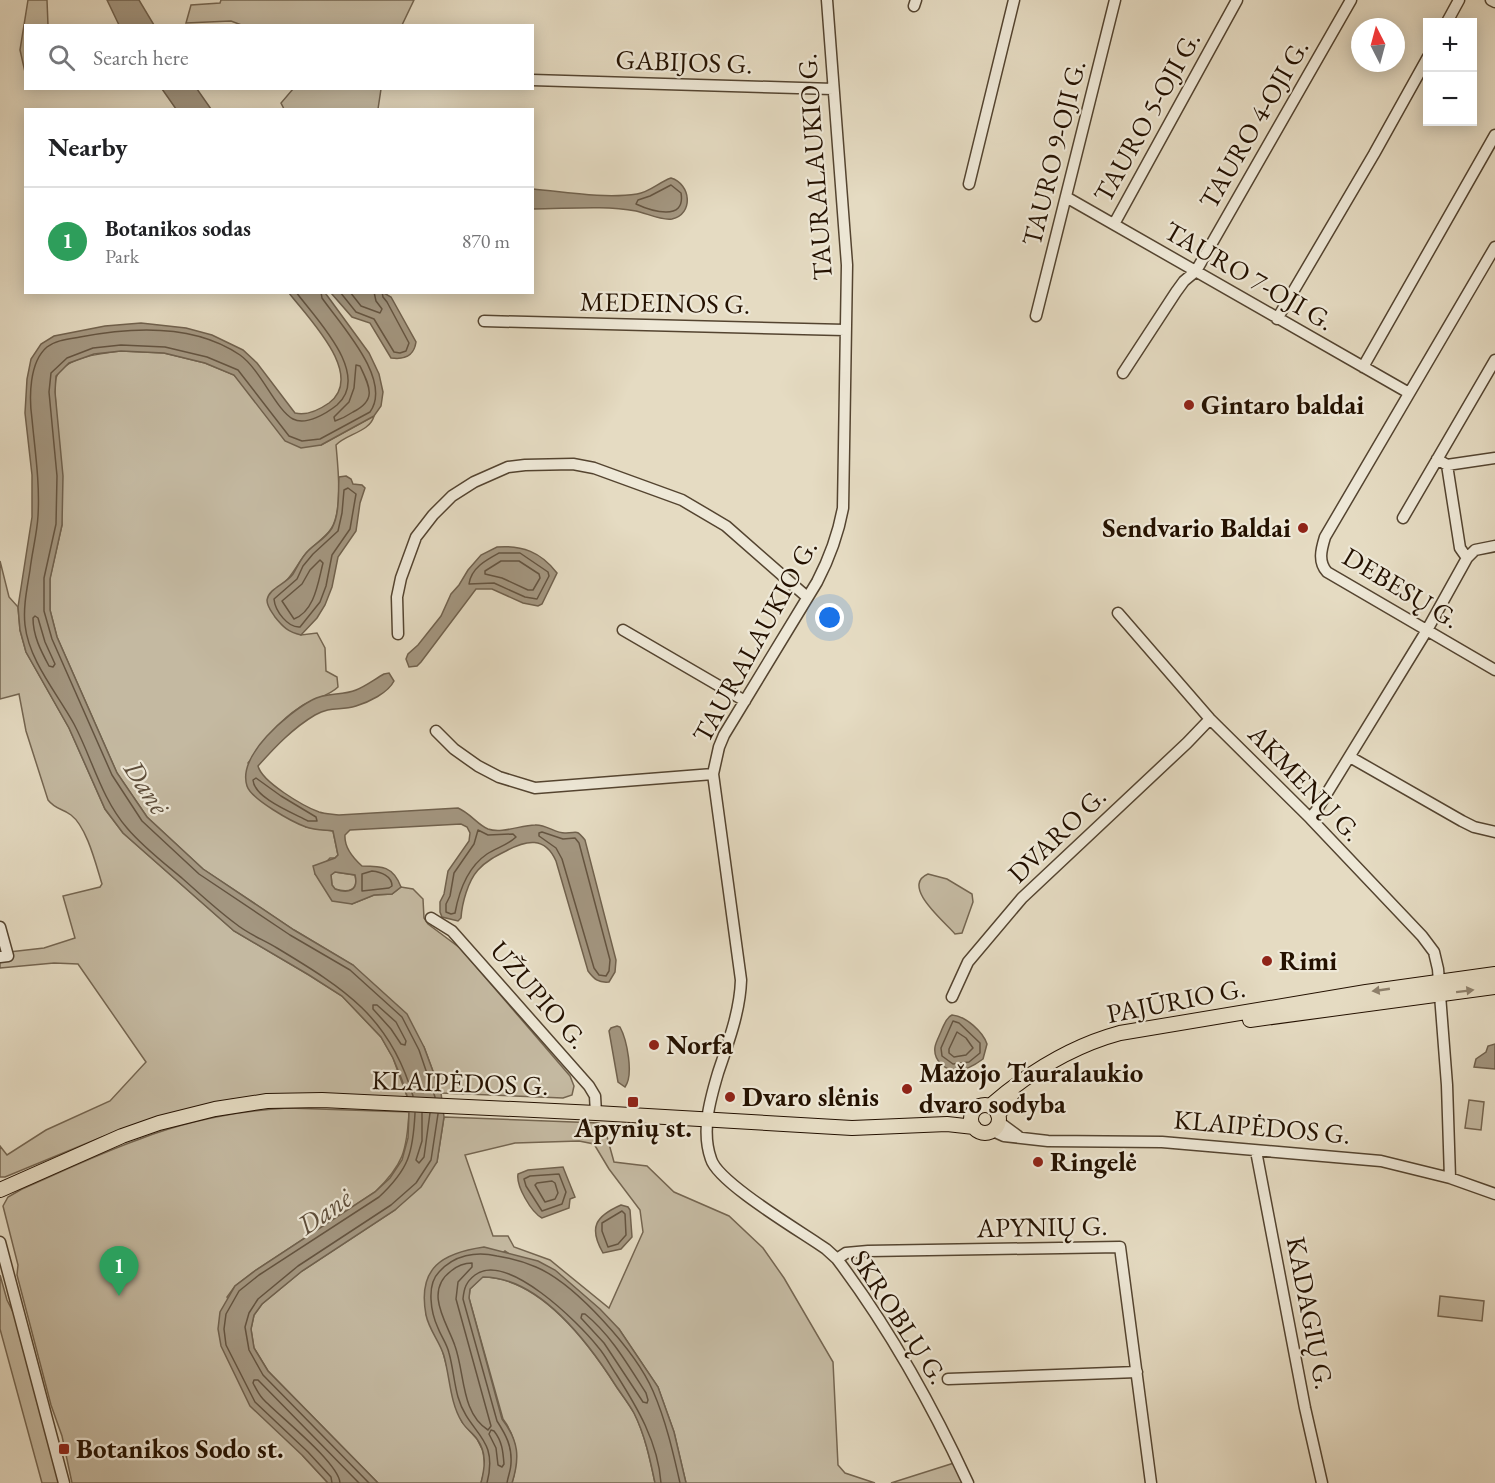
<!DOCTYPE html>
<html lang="en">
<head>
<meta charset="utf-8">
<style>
	:root { --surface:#fff; --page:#f6f6f6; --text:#202124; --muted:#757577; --line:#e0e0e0; --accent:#db2777 }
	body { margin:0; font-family:"EB Garamond",serif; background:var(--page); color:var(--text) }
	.controls { position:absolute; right:18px; top:18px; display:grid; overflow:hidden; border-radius:0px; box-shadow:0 3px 15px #0003 }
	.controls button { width:54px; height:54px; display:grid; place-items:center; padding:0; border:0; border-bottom:2px solid var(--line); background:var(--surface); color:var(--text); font:30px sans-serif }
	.compass { position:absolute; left:1351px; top:18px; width:54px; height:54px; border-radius:50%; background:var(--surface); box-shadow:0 3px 15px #0003; rotate:354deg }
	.you { position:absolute; left:830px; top:618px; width:21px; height:21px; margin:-15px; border:4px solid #fff; border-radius:50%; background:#1a73e8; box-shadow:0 0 0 9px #1a73e833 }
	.badge { display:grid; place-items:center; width:39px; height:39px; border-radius:50%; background:var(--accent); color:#fff; font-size:20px; font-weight:700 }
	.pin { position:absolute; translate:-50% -50px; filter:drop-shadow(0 2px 3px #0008) }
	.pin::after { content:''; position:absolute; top:32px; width:21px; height:18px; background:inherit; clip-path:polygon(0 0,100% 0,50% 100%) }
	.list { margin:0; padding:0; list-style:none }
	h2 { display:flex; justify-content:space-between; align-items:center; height:78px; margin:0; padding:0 24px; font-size:26px }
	h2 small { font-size:20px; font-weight:400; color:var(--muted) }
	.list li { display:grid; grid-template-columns:39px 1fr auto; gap:18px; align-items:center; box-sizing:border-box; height:108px; padding:0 24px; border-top:2px solid var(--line) }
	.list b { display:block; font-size:22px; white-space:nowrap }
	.list p { margin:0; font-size:20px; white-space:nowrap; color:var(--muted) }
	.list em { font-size:20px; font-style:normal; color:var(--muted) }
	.icon { flex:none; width:33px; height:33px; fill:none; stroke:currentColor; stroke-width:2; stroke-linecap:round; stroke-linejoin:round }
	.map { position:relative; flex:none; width:1495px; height:1483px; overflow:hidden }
	.search { position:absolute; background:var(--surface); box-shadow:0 3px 15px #0003; left:24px; top:24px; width:510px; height:66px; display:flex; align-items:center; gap:15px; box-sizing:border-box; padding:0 21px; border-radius:0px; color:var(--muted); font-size:22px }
	.panel { position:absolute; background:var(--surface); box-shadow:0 3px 15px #0003; left:24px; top:108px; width:510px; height:186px; border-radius:0px }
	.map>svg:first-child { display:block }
	.green { fill:#c4b9a1; stroke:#746550; stroke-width:1.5; fill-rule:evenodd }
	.water { fill:#a39680; stroke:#70614d; stroke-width:1.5; fill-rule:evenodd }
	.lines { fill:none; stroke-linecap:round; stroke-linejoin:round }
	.shore { stroke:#645440; stroke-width:1.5 }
	.minor-casing { stroke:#544430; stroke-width:13 }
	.major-casing { stroke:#241100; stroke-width:16 }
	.minor { stroke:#eee8d7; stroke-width:10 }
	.major { stroke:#e5dbc2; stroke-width:14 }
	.oneway { fill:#8e806b }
	.poi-dot { fill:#8f2418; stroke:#eee8d7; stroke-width:2 }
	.labels { text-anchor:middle; stroke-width:4.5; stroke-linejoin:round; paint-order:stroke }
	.street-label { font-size:27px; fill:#241100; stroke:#eee8d7 }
	.poi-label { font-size:27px; font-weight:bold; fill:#241100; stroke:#eee8d7; text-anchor:start }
	.water-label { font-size:28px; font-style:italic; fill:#5d4d3a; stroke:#eee8d7 }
</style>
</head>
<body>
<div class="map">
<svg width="1495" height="1483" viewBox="0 0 1495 1483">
	<rect width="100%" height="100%" fill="#e5dbc2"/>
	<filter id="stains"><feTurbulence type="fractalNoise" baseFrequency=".00333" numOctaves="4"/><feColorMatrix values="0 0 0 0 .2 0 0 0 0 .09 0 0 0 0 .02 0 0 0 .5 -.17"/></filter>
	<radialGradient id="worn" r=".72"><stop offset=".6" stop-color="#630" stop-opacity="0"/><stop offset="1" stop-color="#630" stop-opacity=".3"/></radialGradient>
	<path class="green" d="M28 0H47L48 25 26 26 25 72 20 50Z
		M221 0H414L402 25 244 26 231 21 186 23 191 5 220 3Z
		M293 89V88L381 89 378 109H284L281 103Z
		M121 351 164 353 205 363 234 375 250 393 321 445 374 416C370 432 346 434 336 445 338 467 343 511 331 529 325 538 315 544 307 552 299 561 294 573 285 582L301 635 317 633 325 648 326 671 337 677 338 687C328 697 312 699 300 707 277 722 264 741 248 763L306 827 333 831 338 855 335 858H330L315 874 352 904 374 895 392 894 401 887 413 889 423 899 424 918 428 924 460 948 570 1076 574 1086 572 1095 563 1098 441 1093 424 1047 353 965 294 930 203 869 147 817 117 773 57 637 50 610V578L62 525 55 392C55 388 55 382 56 378 63 357 103 353 121 351Z
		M0 561 9 597 18 607 20 630 26 652 69 728 105 809 123 833 234 931 309 975 342 996 381 1037 393 1058 408 1099 272 1095 234 1099 201 1106 102 1137 5 1177H0V1146L7 1155 46 1130 110 1101 146 1062 78 964 54 963 0 968V953L44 948 75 938 63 896 100 887 102 884C96 865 87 827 71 815 62 808 56 810 48 800L26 731 19 694 0 699Z
		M335 872 355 875C359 891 348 893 335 889L332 885 331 875Z
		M928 874 947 879 972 894 973 902 962 933 955 934C945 922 900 886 928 874Z
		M1469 1100 1484 1102 1481 1130 1465 1128Z
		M288 1108 409 1112C407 1151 403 1165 375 1192L256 1270 235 1286 227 1297 303 1456 328 1483H72L62 1436 51 1405 17 1275 18 1265 3 1206 8 1197 22 1189C61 1172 100 1153 140 1139 187 1121 238 1111 288 1108Z
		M444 1117 599 1123 606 1133 614 1162 647 1166 674 1192 729 1216 763 1248 784 1278 833 1362 838 1465 845 1473 875 1483H686L674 1432 658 1387 619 1329 505 1251 426 1314 442 1349 462 1422 477 1439 483 1451 485 1468 481 1483H378L268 1371 254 1348 251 1329 254 1315 262 1304 302 1271 395 1210 437 1162ZM579 1141 594 1144 609 1169 640 1210 643 1232 609 1308 550 1260 514 1247 508 1236H493L465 1155 515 1143Z
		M0 1275 7 1300 17 1320 60 1483H42L0 1329Z
		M482 1277C540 1277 588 1342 616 1386 622 1395 629 1404 634 1413 645 1435 650 1459 655 1483H512C519 1460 518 1439 503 1419L469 1298 470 1289Z
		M1440 1296 1484 1301 1482 1321 1438 1316Z
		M954 1463 963 1483H891Z"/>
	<path class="water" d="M107 0H139L154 25H119Z
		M162 89H197L211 109H176Z
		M671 178C691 184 694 214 672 219 662 221 646 213 636 211 603 205 566 209 533 209V189C565 192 605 199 637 194 650 192 659 182 671 178Z
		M328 292 326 294 369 353 379 374 383 392 381 406 374 416 321 445 301 448 285 441 234 375 205 363 164 353 121 351 94 354 69 363 56 376 55 392 63 476 62 525 50 579V610L57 637 117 773 147 817 203 869 294 930 353 965 407 1014 424 1047 441 1093 444 1117 437 1162 421 1187 395 1210 302 1271 262 1304 254 1315 251 1329 254 1348 268 1371 378 1483H328L303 1456 250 1406 221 1346 218 1329 220 1312 235 1286 256 1270 375 1192 390 1178 402 1160 408 1138 409 1112 408 1099 402 1080 393 1058 381 1037 342 996 309 975 234 931 123 833 105 809 69 728 26 652 20 630 18 607 32 517V475L25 413 27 379 31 359 41 344 54 336 105 326 141 323 186 328 212 335 243 350 257 363 295 413C307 416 319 410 329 403 366 375 308 318 289 293Z
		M331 293H384L391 297 416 342C414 356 405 360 391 358L370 323 352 317Z
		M346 476 351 479 353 484 362 485 365 488 360 503 356 531 338 557 332 587 325 605 317 618 301 635C288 632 283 627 275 617 272 612 267 607 267 600 269 588 286 584 293 574 298 566 301 558 308 551 316 543 326 538 332 528 340 514 338 492 339 477Z
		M497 547C522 545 541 552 557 573L542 604 538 606 523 603 492 589H476L421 662 417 666 409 667 406 659 408 654 418 645 441 616 451 594 459 585 468 570 481 555Z
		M389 673 394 681C388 693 369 702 356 706 340 711 331 706 315 715 293 728 275 747 258 766 262 782 303 806 319 812 325 814 333 814 339 815L458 808C470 813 478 825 488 829 502 834 521 825 535 825 546 824 556 834 566 833 578 833 576 829 585 840L616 960 615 972 609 982C598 983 594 979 588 971L556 861C545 836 526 840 506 851 496 856 486 861 478 870 468 881 462 903 461 918L458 921 442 917 440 912V902L444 894 448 871 469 841 470 833 467 827 461 824 350 830 345 835C344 848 353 858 362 866 382 866 393 866 401 887L392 894 374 895 352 904 332 901 315 874 313 866 335 858 338 855 333 831C324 830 314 830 306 827 292 822 251 799 247 786 237 755 288 713 312 700 326 692 342 696 356 690 366 686 375 679 384 674ZM335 872 355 875C359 891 348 894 335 889L332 885 331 875Z
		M952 1015C966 1016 983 1032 987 1044L983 1059C971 1068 954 1077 941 1064 936 1059 934 1054 935 1047 936 1041 940 1035 942 1029 945 1023 946 1018 952 1015Z
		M617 1026 620 1027C627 1040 634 1075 625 1087L618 1082 609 1031 611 1028Z
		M1495 1044V1069L1474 1067 1476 1059 1486 1052 1488 1046Z
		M563 1167 575 1197 570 1199 569 1208 542 1218C531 1212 516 1186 518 1174L528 1170Z
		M621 1205 628 1207 630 1210 632 1237 621 1249 603 1253C588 1227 596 1216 621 1205Z
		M484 1247 538 1261 555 1270 600 1309 619 1329 658 1387 674 1432 686 1483H655C650 1459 645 1435 634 1413 629 1404 622 1395 616 1386 588 1342 540 1277 483 1277L470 1289 469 1298 502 1419C519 1441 520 1458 512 1483H481C485 1467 487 1453 477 1439 473 1433 466 1429 462 1422 450 1403 450 1378 444 1356 440 1342 429 1330 426 1315 417 1267 443 1253 484 1247Z"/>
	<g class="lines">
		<path class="shore" d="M671 185 681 193C686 222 651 211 636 204L638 200 650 196Z
			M296 292C315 318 372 374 337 405 327 413 306 426 293 419 276 410 261 370 240 355 195 324 131 327 80 337 69 339 56 340 47 347 29 362 29 398 32 419 35 451 40 483 38 516 37 534 32 552 30 570 27 589 23 607 25 625 29 661 57 693 74 724 92 758 101 798 127 828 143 847 164 863 183 879 200 894 217 910 236 924 248 934 264 940 277 948 345 989 390 1017 413 1096
			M321 292 322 298C340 324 393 380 370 412L320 439 302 441 289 436 238 370 207 357 165 347 121 345 93 348 67 358 51 373 49 392 57 476 56 524 44 578V611L52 639 112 775 142 821 199 874 290 935 350 970 402 1017 419 1050 435 1097
			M340 292 356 312 374 319 394 352 400 353 406 351 409 343 387 302 383 297 382 292
			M350 292 361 306 380 313 382 309 376 301 374 292
			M356 365 360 366C370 387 377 400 353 412 347 416 341 419 335 421L334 417 349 402 354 388Z
			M348 488 356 494 350 529 332 555 326 586 320 602 300 627C288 628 275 611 274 599L297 579 303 566 313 554 338 531 342 513 344 490Z
			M499 553H520L548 572 549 576 537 599 525 597 494 583 469 584C471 568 486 560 499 553Z
			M320 560 323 563C318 582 315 611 294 619L282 601 302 584 310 570Z
			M501 561H519L539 574 540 578 533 590H528L502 578 485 574V571Z
			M35 616 38 618 45 642 55 664 53 667 49 666C41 651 33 636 33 618Z
			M256 778 281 796 316 817 317 821H308C293 813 254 798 253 780Z
			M478 830 488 835 513 834 516 837C508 845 496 848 487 854 468 867 459 891 455 913L451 914 446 912V904L450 896 454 873 474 844Z
			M542 832 563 839 575 838 579 843 610 960 609 971 606 976 599 975 594 968 562 859 556 848 539 836V833Z
			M372 871C381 872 392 876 392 886L389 888 362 891V874Z
			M373 1005H377L396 1022 406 1041 405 1045 401 1044 391 1029 373 1009Z
			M953 1021 959 1023 980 1043V1053L969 1062 953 1064 942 1056 941 1048Z
			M957 1032 966 1038 973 1048 966 1055 954 1057 949 1053V1049Z
			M422 1113V1141L416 1160 419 1163 424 1157 430 1113
			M559 1174 566 1192 562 1204 542 1211 526 1186 524 1179 530 1176Z
			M552 1181 555 1183 558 1193 555 1199 545 1202 535 1185 537 1183Z
			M622 1211 625 1214 626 1235 618 1244 608 1247 602 1231V1223Z
			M472 1263V1267L458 1282 456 1299 491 1426 488 1430C461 1413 465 1374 455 1346 448 1324 423 1292 451 1271 457 1266 464 1263 472 1263Z
			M582 1314H585C611 1335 628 1365 646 1393L648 1400 647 1403 643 1402 604 1343 581 1318Z
			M491 1430 494 1431C502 1441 503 1451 504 1464L502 1467 498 1465 496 1448 489 1434Z
			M332 1483 331 1477 308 1452 255 1402 226 1345 224 1329 226 1314 239 1291 259 1275 379 1197C409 1169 413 1153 415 1113
			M340 1483C339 1463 279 1416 263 1399 259 1395 256 1389 253 1383L254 1380H258L359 1483
			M369 1483 263 1375 249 1350 245 1327 249 1313 258 1299 298 1266 391 1205 416 1183 431 1160 438 1114
			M487 1483C499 1436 469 1435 458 1397 454 1383 453 1367 449 1353 447 1344 441 1336 438 1328 431 1313 426 1285 439 1272 454 1255 476 1251 497 1256 510 1258 524 1262 536 1267 576 1284 636 1352 653 1391 666 1421 673 1452 680 1483
			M507 1483C508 1476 511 1470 511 1463 512 1446 506 1435 497 1421L463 1299C464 1288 466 1282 475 1275 507 1251 579 1323 598 1347 605 1355 610 1365 616 1374 637 1407 658 1442 661 1483"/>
		<g class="minor-casing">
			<path id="minor" d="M827 0 847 265 843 508C838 535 830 557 817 582L724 735 719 747 713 774 741 980C740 1012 728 1043 718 1073 710 1100 701 1131 711 1159 718 1183 802 1232 826 1249L837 1259C889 1328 932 1405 968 1483
				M1491 0 1495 2
				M914 6 916 0
				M1447 22 1459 0
				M532 80 833 89
				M969 184 1014 0
				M1066 197 1409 393
				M1114 224 1237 0
				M1495 247 1325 537C1321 550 1318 562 1327 572L1495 670
				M1036 316 1115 0
				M1277 319 1374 154 1428 57
				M484 321 845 330
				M1363 367 1495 135
				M1123 373 1176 292 1184 281 1196 271 1351 0
				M1437 459 1447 465 1460 548 1467 558
				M1447 465 1495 458
				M1403 518 1495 360
				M1118 613 1210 719 1310 818 1422 936 1434 952 1438 969 1447 1085 1450 1178
				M623 630 745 701
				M398 634 397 597 401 578 416 537 433 515 452 496 474 482 508 467 525 465 573 464 594 468 682 500 726 526 807 597
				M436 731 454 749 478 766 499 777 535 788 713 774
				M1350 757 1462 821 1474 827 1495 832
				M1310 818 1316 811 1427 630 1467 558 1475 550 1495 546
				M431 918 452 931 589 1086 595 1096 596 1113
				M0 927 8 956 0 957
				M952 997 968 962 1022 898 1187 743 1210 719
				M999 1122 1018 1136
				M993 1131 1004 1136 1048 1141 1162 1142 1381 1161 1450 1178 1495 1194
				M1256 1151 1305 1408 1322 1483
				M0 1242 64 1483
				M837 1259 846 1253 868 1251 1120 1247 1151 1483
				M948 1379 1137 1372"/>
		</g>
		<g class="major-casing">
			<path id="major" d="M1250 1020 1495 987
				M971 1119a14 14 0 1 1 28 0a14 14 0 1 1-28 0Z
				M990 1106C1027 1074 1072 1046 1120 1033L1366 992 1495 974
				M998 1115 1012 1094
				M0 1190 122 1136 159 1123 215 1109 267 1101 322 1100 596 1113 852 1128 947 1124 974 1127"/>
		</g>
		<use href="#minor" class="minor"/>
		<use href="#major" class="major"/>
	</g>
	<defs><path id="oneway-solid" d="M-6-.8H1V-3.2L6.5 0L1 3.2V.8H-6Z" transform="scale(1.5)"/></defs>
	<g class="oneway">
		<use href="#oneway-solid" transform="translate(1381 990) rotate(172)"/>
		<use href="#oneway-solid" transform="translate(1465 991) rotate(-7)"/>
	</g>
	<g class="poi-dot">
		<circle cx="1189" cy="405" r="6"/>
		<circle cx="1303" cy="528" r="6"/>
		<circle cx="1267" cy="961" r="6"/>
		<circle cx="654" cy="1045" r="6"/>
		<circle cx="907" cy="1089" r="6"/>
		<circle cx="730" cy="1097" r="6"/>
		<rect x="627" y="1096" width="12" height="12" rx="3"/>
		<circle cx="1038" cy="1162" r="6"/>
		<rect x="58" y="1443" width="12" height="12" rx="3"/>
	</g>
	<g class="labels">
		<g class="street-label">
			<text transform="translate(684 62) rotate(2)" y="9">GABIJOS G.</text>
			<text transform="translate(1147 117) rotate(-61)" y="9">TAURO 5-OJI G.</text>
			<text transform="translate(1254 124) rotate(-60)" y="9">TAURO 4-OJI G.</text>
			<text transform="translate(1054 153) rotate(-76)" y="9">TAURO 9-OJI G.</text>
			<text transform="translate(815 167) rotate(-94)" y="9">TAURALAUKIO G.</text>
			<text transform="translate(1249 276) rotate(30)" y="9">TAURO 7-OJI G.</text>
			<text transform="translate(665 303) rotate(1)" y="9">MEDEINOS G.</text>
			<text transform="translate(1401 588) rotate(31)" y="9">DEBESŲ G.</text>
			<text transform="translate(755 641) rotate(-61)" y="9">TAURALAUKIO G.</text>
			<text transform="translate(1305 783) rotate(46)" y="9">AKMENŲ G.</text>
			<text transform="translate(1057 835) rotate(-44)" y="9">DVARO G.</text>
			<text transform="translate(539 995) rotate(49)" y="9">UŽUPIO G.</text>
			<text transform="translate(1176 1001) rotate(-11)" y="9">PAJŪRIO G.</text>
			<text transform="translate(460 1083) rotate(2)" y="9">KLAIPĖDOS G.</text>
			<text transform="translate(1262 1127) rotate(5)" y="9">KLAIPĖDOS G.</text>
			<text transform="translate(1042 1227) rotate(-1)" y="9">APYNIŲ G.</text>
			<text transform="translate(1310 1313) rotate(79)" y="9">KADAGIŲ G.</text>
			<text transform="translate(899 1317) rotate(57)" y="9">SKROBLŲ G.</text>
		</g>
		<g class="poi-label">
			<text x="1201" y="414">Gintaro baldai</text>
			<text x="1291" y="537" text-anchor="end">Sendvario Baldai</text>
			<text x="1279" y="970">Rimi</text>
			<text x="666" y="1054">Norfa</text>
			<text x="919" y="1082">Mažojo Tauralaukio<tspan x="919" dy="31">dvaro sodyba</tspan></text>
			<text x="742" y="1106">Dvaro slėnis</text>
			<text x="633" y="1137" text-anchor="middle">Apynių st.</text>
			<text x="1050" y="1171">Ringelė</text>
			<text x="76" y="1458">Botanikos Sodo st.</text>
		</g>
		<g class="water-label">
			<text transform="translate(147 787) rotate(57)" y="10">Danė</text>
			<text transform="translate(324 1211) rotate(-35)" y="10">Danė</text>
		</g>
	</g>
	<rect width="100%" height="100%" filter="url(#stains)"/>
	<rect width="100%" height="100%" fill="url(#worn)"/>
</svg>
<div class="controls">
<button>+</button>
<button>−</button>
</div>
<svg class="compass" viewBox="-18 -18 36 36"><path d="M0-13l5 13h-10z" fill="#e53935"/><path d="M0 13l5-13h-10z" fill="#757577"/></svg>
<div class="you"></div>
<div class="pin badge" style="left:119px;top:1296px;background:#2e9e5b">1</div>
<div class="search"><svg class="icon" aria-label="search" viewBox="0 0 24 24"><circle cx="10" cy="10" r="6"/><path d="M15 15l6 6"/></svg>Search here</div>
<section class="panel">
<h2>Nearby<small></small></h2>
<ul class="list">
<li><span class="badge" style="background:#2e9e5b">1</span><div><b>Botanikos sodas</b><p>Park</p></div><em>870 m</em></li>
</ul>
</section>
</div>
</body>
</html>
